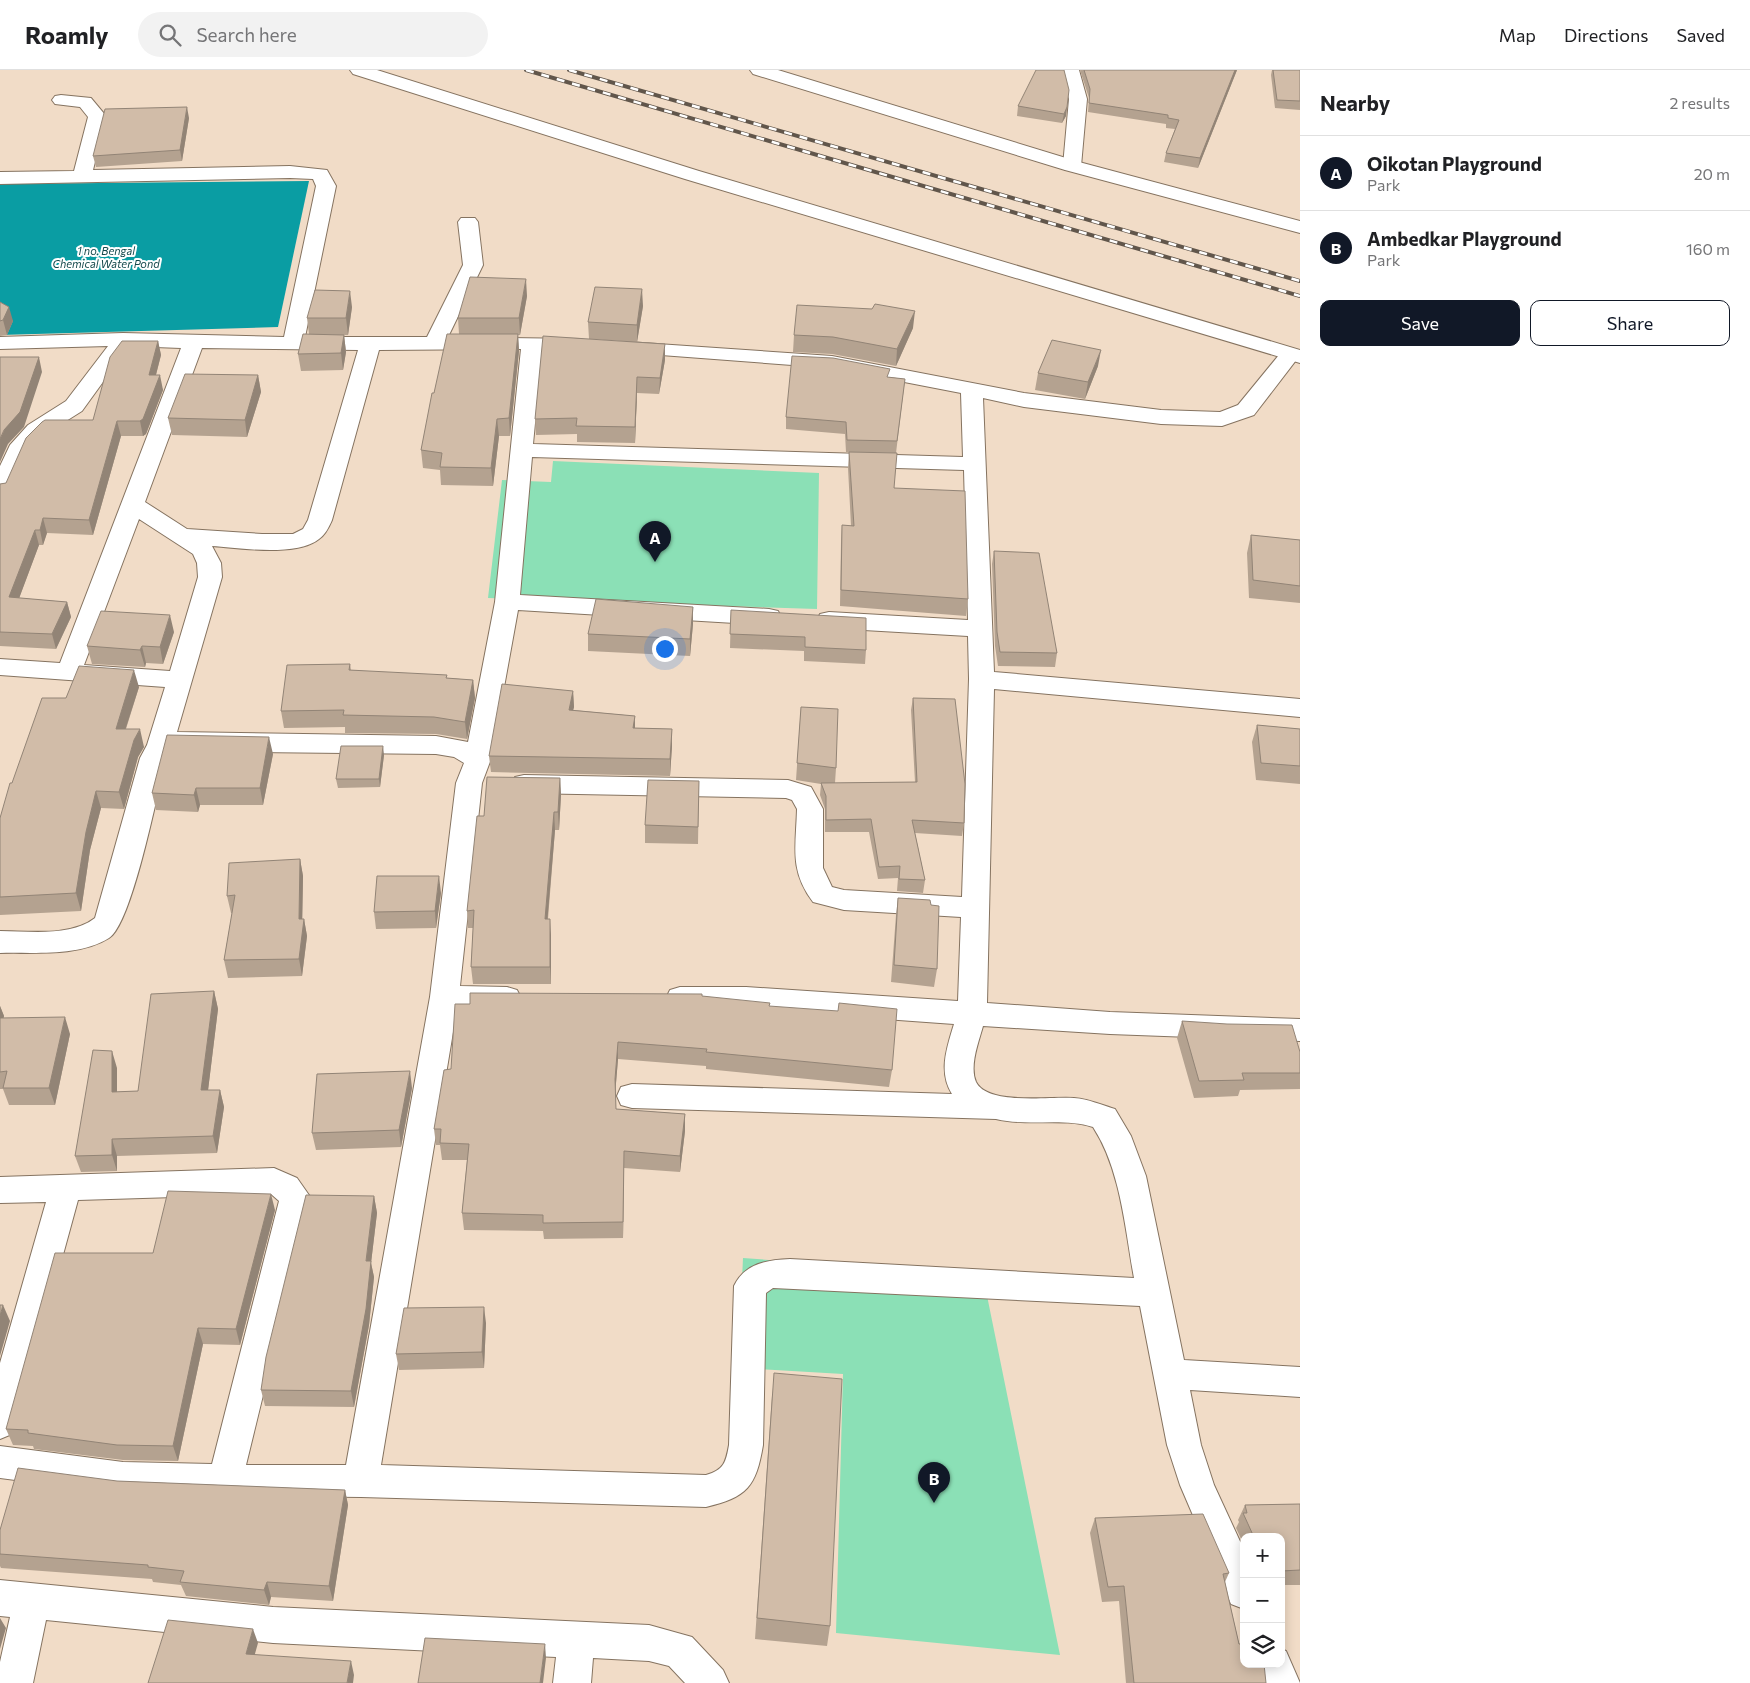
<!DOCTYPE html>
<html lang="en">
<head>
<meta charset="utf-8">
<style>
	:root { --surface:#fff; --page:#f2f2f2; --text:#202124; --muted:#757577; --line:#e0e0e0; --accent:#111827 }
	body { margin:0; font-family:Commissioner,sans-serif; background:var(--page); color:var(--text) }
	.controls { position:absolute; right:15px; bottom:15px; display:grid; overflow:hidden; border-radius:10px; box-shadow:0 2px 12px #0003 }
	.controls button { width:45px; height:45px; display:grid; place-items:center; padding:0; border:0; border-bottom:1px solid var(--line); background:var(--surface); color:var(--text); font:25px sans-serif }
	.you { position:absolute; left:664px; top:578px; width:18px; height:18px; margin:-12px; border:4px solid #fff; border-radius:50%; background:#1a73e8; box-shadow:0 0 0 8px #1a73e833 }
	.badge { display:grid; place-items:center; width:32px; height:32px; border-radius:50%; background:var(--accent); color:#fff; font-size:16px; font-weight:700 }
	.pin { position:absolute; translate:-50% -41px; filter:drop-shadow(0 1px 2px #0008) }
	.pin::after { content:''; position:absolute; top:26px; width:18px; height:15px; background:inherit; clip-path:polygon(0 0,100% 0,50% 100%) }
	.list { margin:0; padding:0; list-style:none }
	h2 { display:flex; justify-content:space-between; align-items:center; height:65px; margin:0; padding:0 20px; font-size:21px }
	h2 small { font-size:16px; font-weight:400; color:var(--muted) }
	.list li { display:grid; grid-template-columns:32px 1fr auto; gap:15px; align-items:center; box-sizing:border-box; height:75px; padding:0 20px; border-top:1px solid var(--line) }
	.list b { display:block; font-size:19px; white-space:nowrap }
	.list p { margin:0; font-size:16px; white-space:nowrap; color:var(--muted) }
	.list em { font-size:16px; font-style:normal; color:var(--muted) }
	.actions { display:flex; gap:10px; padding:15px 20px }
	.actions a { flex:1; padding:11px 0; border:1px solid var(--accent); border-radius:10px; text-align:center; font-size:18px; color:var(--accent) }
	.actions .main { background:var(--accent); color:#fff }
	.icon { flex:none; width:28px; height:28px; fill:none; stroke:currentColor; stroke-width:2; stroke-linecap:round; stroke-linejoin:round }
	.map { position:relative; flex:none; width:1300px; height:1613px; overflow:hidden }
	header { display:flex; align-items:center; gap:30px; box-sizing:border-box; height:70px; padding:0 25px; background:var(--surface); border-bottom:1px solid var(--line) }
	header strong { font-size:24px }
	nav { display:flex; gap:28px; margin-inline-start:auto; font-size:18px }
	.search { width:350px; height:45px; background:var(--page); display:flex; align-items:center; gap:12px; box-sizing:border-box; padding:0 18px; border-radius:28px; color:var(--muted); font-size:19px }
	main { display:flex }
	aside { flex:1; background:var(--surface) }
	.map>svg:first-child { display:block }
	.green { fill:#8be0b6 }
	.water { fill:#0a9da3 }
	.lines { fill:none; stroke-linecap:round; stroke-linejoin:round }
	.street-casing { stroke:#857360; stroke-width:2 }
	.secondary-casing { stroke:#857360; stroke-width:2 }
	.street { fill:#fff; fill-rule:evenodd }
	.secondary { fill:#fff; fill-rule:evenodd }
	.rail-casing { stroke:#61564b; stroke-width:4 }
	.rail { stroke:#fff; stroke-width:2.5; stroke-dasharray:8; stroke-linecap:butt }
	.wall { fill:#b4a290 }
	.shaded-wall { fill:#928476 }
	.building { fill:#d1bca8; stroke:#928476 }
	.labels { text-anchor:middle; stroke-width:4; stroke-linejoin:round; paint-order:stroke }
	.far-water-label { font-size:11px; font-style:italic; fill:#13484b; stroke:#fff }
</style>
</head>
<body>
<header>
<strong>Roamly</strong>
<div class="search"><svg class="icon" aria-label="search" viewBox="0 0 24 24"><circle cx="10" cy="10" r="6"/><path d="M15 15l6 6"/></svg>Search here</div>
<nav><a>Map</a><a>Directions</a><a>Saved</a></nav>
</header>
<main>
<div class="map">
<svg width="1300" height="1613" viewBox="0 0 1300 1613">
	<rect width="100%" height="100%" fill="#f1dcc7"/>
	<path class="green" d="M553 391 819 403 817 539 488 528 502 410 551 412Z
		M743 1188 983 1206 1060 1585 836 1563 843 1304 738 1298Z"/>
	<path class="water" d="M309 111 278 257 0 265V114Z"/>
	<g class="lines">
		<g class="street-casing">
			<path id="street" d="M1061 0H1079L1087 29 1081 96 1079 100H1065L1063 96 1069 29Z
				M61 25 91 28 106 46 93 100 290 96 327 100 336 116 305 267H427L463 195 458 152 461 148H475L478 152 483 195 448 267 580 269 587 271 591 275 587 279 580 281 542 280 533 374 963 387 961 323 832 298 621 282 617 278 621 274 628 272 832 286 1024 323 1161 340 1220 342 1238 335 1283 280 1290 278 1297 280 1300 285 1254 345 1222 356 1161 354 1024 337 983 328 994 602 1300 629V647L994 619 987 933 1110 942 1300 949V971L1110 964 983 956C979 971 969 996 976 1012 988 1036 1052 1026 1074 1028 1088 1029 1102 1035 1115 1039L1131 1066 1146 1106 1184 1290 1300 1297V1327L1190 1320 1201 1375 1214 1415 1244 1480V1539L1231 1534 1180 1415 1167 1375 1140 1236 773 1218 766 1223 763 1375C756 1417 747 1427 706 1437L361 1427 123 1424 0 1408V1376L123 1392 212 1394 279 1131 271 1124 78 1130 17 1353 12 1364 0 1369V1293L46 1132 0 1133V1107L274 1098 297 1108 311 1128 246 1395H346L430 927 456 713 464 693 454 687 436 684 170 681 166 688C158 720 132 854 109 868 79 887 34 882 0 883V861C29 861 71 867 95 848L140 688 147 675 165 617 0 605V589L60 593 181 278 129 276 82 341 44 365 28 382 11 422 8 427 0 429V396L10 375 28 355 66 331 108 276 0 279V267L123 263 284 267 316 116 313 109 290 108 0 114V102L74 101 88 47 80 37 55 34 52 30 55 26ZM202 278 358 280 308 450 303 459 293 464H262L187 459 145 432ZM521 279 495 532 468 672 436 666 177 662 222 507 221 493 212 476C239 478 297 487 319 469 325 465 329 457 332 450L379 280ZM532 387 964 400 968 550 829 542 820 544 817 550 820 556 829 558 968 566 969 609 962 827 844 820 832 817 823 798V739L811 717 788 710 524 705 515 707 511 714 515 721 524 723 786 728 792 730 797 739C796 777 789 800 813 832L844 840 961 847 958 931 746 917H680L670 920 666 928 670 936 680 939H746L954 954C947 977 938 1002 952 1024L632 1014 621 1017 617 1026 621 1035 632 1038 996 1049C1028 1057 1062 1047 1093 1057 1121 1100 1125 1159 1134 1208L790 1189C767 1190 745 1193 734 1216L729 1375C726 1392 724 1400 706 1405L381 1395 457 938 507 939 517 936 521 928 517 920 507 917 460 916 482 713 491 689 518 540 769 555 778 553 781 547 778 541 769 539 520 525ZM139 449 193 484 197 493 198 507 170 601 84 595Z
				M0 1510 273 1537 649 1555 692 1567 723 1600 729 1613H685L669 1596 649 1591 593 1588 591 1613H553L556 1587 273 1573 46 1550 33 1613H0V1592L10 1547 0 1546Z
				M1281 1579 1286 1581 1300 1613H1262L1255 1594H1281Z"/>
		</g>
		<g class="secondary-casing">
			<path id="secondary" d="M350 0H377L699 101 1300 280V293L685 109 353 4Z
				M750 0H778L1079 92 1300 151V163L1065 100 753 4Z"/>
		</g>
		<use href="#street" class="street"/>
		<use href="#secondary" class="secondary"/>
		<g class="rail-casing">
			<path id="rail" d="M526 0 1300 226
				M569 0 1300 211"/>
		</g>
		<use href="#rail" class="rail"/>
	</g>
	<path class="wall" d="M1080 0H1237L1198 98 1164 92 1166 83 1175 59 1166 58V54L1088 42 1089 28Z
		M1272 0H1300V40L1275 38 1271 5Z
		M1018 36 1067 37 1066 46 1062 53 1017 46Z
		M189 48 182 91 96 97 93 86Z
		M527 226 520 265H518L519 281 510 366H499L493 416 441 415 440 400 423 398 421 380 434 323 459 264 458 248Z
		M0 232 13 251 7 265 0 266Z
		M643 236 637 272 589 269 588 252Z
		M352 237 348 265H344L346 282 343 300 301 301 298 284 309 264 307 248Z
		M913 258 896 296 832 284 793 282 794 265Z
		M158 271 161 285 156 305 163 320 146 364 143 366H121L93 465 47 463 43 475H39L19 528 67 532 71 547 56 579 0 576V414L6 413 93 350Z
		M665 290 659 324 637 323 635 373 577 372V364L536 365 535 349Z
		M1098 296 1085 329 1035 320 1038 303Z
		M258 305 261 322 247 367 172 365 168 348Z
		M889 307 905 309 896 383 846 382 845 364 786 359V347Z
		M849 382 894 418 968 529 966 546 840 536 841 472 842 455 851 456 848 398Z
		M1251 465 1300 470V533L1249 528 1247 483Z
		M994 481 1057 583 1055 597 998 596 995 576 992 494Z
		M693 537V554L690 586 588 581V564Z
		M731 540 866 580 865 594 804 591V581L730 578Z
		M174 562 163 594 146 593 145 597 92 594 87 576Z
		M350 594 351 600 473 610 475 628 467 669 436 664 345 663V657L284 658 281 641Z
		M139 617 126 659 144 677 138 687 124 739 101 738 90 780 81 841 0 845V748L12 713 66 628Z
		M573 621 574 637 573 640 635 646V658L672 659V676L670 706 491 702 489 686Z
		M913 628 964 753 962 766 915 763 925 810 923 823 897 821 898 808 878 809 869 762H825V739L820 725 821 714 796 710 801 637 836 698 835 713 915 712 911 640Z
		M1257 655 1300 659V714L1256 710 1252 672Z
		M273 684 263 735H200L198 742 156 740 152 723Z
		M384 685 380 717 338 718 336 709Z
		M560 708 561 725 559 760H555L548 849 551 866V914H473L471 897 473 858H468L467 841 484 746Z
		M699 711 698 774 645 773V755Z
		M300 789 303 806 302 849H304L307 866 302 906 228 908 224 890 232 843H231L227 826Z
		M441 823 436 858 376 859 374 842Z
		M898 828 937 899 934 917 891 912 896 845Z
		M214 921 218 939 208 1020H220L224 1037 217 1083 117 1086V1101L81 1102 75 1086 117 998V1022L138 1021Z
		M702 926 769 936 892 1000 889 1017 706 999V996L618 989 615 1025 616 1039 685 1044V1061L680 1102 624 1098 623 1168 544 1169 543 1161 464 1160 462 1143 467 1090H442L440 1075H436L434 1059 451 999Z
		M0 936 4 946 3 948 70 964 55 1035H9L3 1019H0Z
		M1182 951 1300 982V1019L1240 1020 1238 1026 1194 1028 1177 968Z
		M412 1018 401 1077 316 1080 312 1063Z
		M374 1126 377 1143 371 1193 374 1207 369 1255 354 1337 265 1336 261 1320Z
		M275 1140 240 1275 203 1274 178 1391 123 1390 34 1379 33 1376 13 1375 6 1359 153 1183Z
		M486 1253 484 1298 399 1300 396 1284Z
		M772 1326 830 1556 827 1576 755 1569Z
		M117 1411 345 1420 348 1435 333 1531 271 1527 269 1535 186 1526 181 1515 153 1512 152 1509 1 1498 0 1496V1460Z
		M1300 1434V1515H1281V1467H1244V1475L1236 1458 1239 1452 1238 1450 1245 1435Z
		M1095 1448 1229 1503 1225 1512 1239 1574 1266 1613H1126L1119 1531 1102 1532 1090 1463Z"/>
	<path class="shaded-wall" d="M1235 0H1237L1198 98 1200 88Z
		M187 37 189 48 182 91 180 80Z
		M1067 37 1066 46 1062 53 1064 44Z
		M526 209 527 226 520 265 519 248Z
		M642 219 643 236 637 272V255Z
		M350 221 352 237 348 265 346 248Z
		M9 237 13 251 7 265 3 250Z
		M915 241 913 258 896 296 897 279Z
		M518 264 519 281 510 366 509 348Z
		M344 265 346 282 343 300 341 283Z
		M158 271 161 285 152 320 149 305Z
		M665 274V290L659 324 660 308Z
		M1101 280 1098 296 1085 329 1088 312Z
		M39 287 42 302 24 357 8 374 0 392V369Z
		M160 305 163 320 146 364 143 366 140 351Z
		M258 305 261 322 247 367 245 350Z
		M637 307V323L635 373V357Z
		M497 349 499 366 493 416 491 398Z
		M117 351 121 366 93 465 89 450Z
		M43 448 47 463 43 475 40 460Z
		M35 460 39 475 14 542 9 527Z
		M67 532 71 547 56 579 52 564Z
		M693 537V554L690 586V569Z
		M170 545 174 562 163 594 160 577Z
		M142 576 146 593 145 597 140 580Z
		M134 600 139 617 120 676 116 659Z
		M473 610 475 628 467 669 465 652Z
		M573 621 574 637 569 656V640Z
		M635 646V662L633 658Z
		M140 659 144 677 138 687 124 739 119 722 134 670Z
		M672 659V676L670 706V689Z
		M269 667 273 684 263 735 260 718Z
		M383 676 384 685 380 717 379 709Z
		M560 708 561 725 559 760 558 742Z
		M196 718 200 735 198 742 194 725Z
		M96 721 101 738 90 780 81 841 76 823 86 762Z
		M554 742 555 760 546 866 545 849Z
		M300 789 303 806 302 866 299 849Z
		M439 806 441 823 436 858 435 841Z
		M304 849 307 866 302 906 299 889Z
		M550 849 551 866V914L550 897Z
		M214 921 218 939 206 1037 201 1020Z
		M0 936 4 946 0 965Z
		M65 947 70 964 55 1035 49 1018Z
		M618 972V989L615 1025V1009Z
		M112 981 117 998V1039L112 1022Z
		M410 1001 412 1018 401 1077 399 1060Z
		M220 1020 224 1037 217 1083 213 1066Z
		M685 1044V1061L680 1102V1086Z
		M112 1069 117 1086V1101L112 1085Z
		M624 1081V1098L623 1168V1152Z
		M271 1124 275 1140 240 1275 236 1259Z
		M374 1126 377 1143 371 1193 374 1207 369 1255 354 1337 351 1321Z
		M3 1235 10 1251 0 1286V1246Z
		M484 1237 486 1253 484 1298 482 1282Z
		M198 1258 203 1274 178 1391 173 1376Z
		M345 1420 348 1435 333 1531 329 1516Z
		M267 1512 271 1527 269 1535 264 1520Z
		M0 1548 6 1558 0 1579Z
		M253 1559 258 1573 251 1598 246 1584Z
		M545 1574 546 1588 543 1613H540Z
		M351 1591 354 1605 353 1613H347Z"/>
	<path class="building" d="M1036 0H1064L1069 20 1067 37 1064 44 1018 36Z
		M1084 0H1235L1200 88 1166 83 1179 50 1168 48V45L1089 33 1090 19Z
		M1273 0H1300V31L1277 30Z
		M187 37 180 80 93 86 105 39Z
		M470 207 526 209 519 248H458Z
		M595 217 642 219 637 255 588 252Z
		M315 220 350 221 346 248H307Z
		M0 232 9 237 3 250 0 251Z
		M875 234 915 241 897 279 833 267 794 265 797 235 872 239Z
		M303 264 344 265 341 283 298 284Z
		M447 264H518L509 348 497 349 491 398 440 397 442 383 421 380 432 323H434Z
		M543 266 665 274 660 308 637 307 635 357 576 356 577 348 535 349Z
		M1052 270 1101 280 1088 312 1038 303Z
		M122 271H158L149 305H160L143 349 140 351H117L89 450 43 448 40 460H35L9 527 67 532 52 564 0 562V414L6 413 26 368 42 352 45 350H93L110 287Z
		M792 286 833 288 890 299 887 307 905 309 897 371 847 370 846 352 786 347Z
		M0 287H39L20 342 4 360 0 369Z
		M185 304 258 305 245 350 168 348Z
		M849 382 897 383 894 418 965 421 968 529 841 520 842 455 854 456Z
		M1251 465 1300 470V516L1253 510Z
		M994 481 1039 483 1057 583 1000 582 997 562Z
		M596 529 693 537 690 569 588 564Z
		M731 540 866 548V580L805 577V567L730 564Z
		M101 541 170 545 160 577 142 576 140 580 87 576Z
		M350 594 349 600 447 605 446 608 473 610 465 652 434 647 343 645 344 640 281 641 287 595Z
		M79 596 134 600 116 659H140L134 670 119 722 96 721 86 762 76 823 0 827V748L10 713H12L42 628H66Z
		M502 614 573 621 569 640 635 646 633 658 672 659 670 689 489 686Z
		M913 628 955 629 965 714 964 753 912 750 925 810 899 809 900 796 879 797 871 749 826 750V726L821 713 917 712Z
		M801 637 838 639 836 698 797 693Z
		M1257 655 1300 659V696L1261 693Z
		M167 665 269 667 260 718H196L194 725 152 723Z
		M341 676H383L379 709H336Z
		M487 707 560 708 558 742H554L545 849H550V897H471L474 840 467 841 477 746H484Z
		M648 710 699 711 698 757 645 755Z
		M300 789 299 849H304L299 889 224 890 235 825 227 826 229 793Z
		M377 806H439L435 841 374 842Z
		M898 828 930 830 931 835 939 836 937 899 894 895Z
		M214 921 201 1020H220L213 1066 112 1069V1085L75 1086 93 980 112 981V1022L138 1021 151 924Z
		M470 923 702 924V926L770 933 769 936 838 941 839 933 897 939 892 1000 706 982 707 979 618 972 615 1009 616 1039 685 1044 680 1086 624 1081 623 1152 543 1153V1145L462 1143 469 1074 440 1073 441 1059H434L444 1000 451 999 455 934H470Z
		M65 947 49 1018H3L7 1001 0 1002V948Z
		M1182 951 1227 954 1292 955 1300 982V1003H1242L1244 1010 1199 1011Z
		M410 1001 399 1060 312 1063 317 1004Z
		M168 1121 271 1124 236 1259 198 1258 173 1376 117 1375 28 1363V1360L6 1359 55 1183H153Z
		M306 1125 374 1126 366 1191H371L366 1239 351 1321 261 1320 266 1287Z
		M0 1235H3L0 1246Z
		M484 1237 482 1282 396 1284 404 1238Z
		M774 1303 842 1309 830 1556 757 1548Z
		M18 1398 117 1411 345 1420 329 1516 267 1512 264 1520 180 1512 184 1501 148 1497V1495L0 1484V1460Z
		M1300 1434V1500L1281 1501V1467H1253V1465L1243 1443H1247L1245 1435Z
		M1203 1444 1229 1503 1223 1504 1239 1574H1244V1594H1264L1266 1613H1134L1124 1516 1108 1517 1095 1448Z
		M168 1550 253 1559 246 1584 351 1591 347 1613H148Z
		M425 1568 545 1574 540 1613H418Z"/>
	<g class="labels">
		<g class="far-water-label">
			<text x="106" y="185">1 no. Bengal<tspan x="106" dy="13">Chemical Water Pond</tspan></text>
		</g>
	</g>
</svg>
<div class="controls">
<button>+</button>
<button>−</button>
<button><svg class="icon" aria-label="layers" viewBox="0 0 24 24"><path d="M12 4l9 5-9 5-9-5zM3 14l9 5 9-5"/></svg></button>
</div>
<div class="you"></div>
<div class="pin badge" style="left:655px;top:492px">A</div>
<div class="pin badge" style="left:934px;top:1433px">B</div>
</div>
<aside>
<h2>Nearby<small>2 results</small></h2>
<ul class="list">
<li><span class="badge">A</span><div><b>Oikotan Playground</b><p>Park</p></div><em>20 m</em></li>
<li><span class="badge">B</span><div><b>Ambedkar Playground</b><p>Park</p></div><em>160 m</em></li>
</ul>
<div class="actions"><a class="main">Save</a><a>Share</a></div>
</aside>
</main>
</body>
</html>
